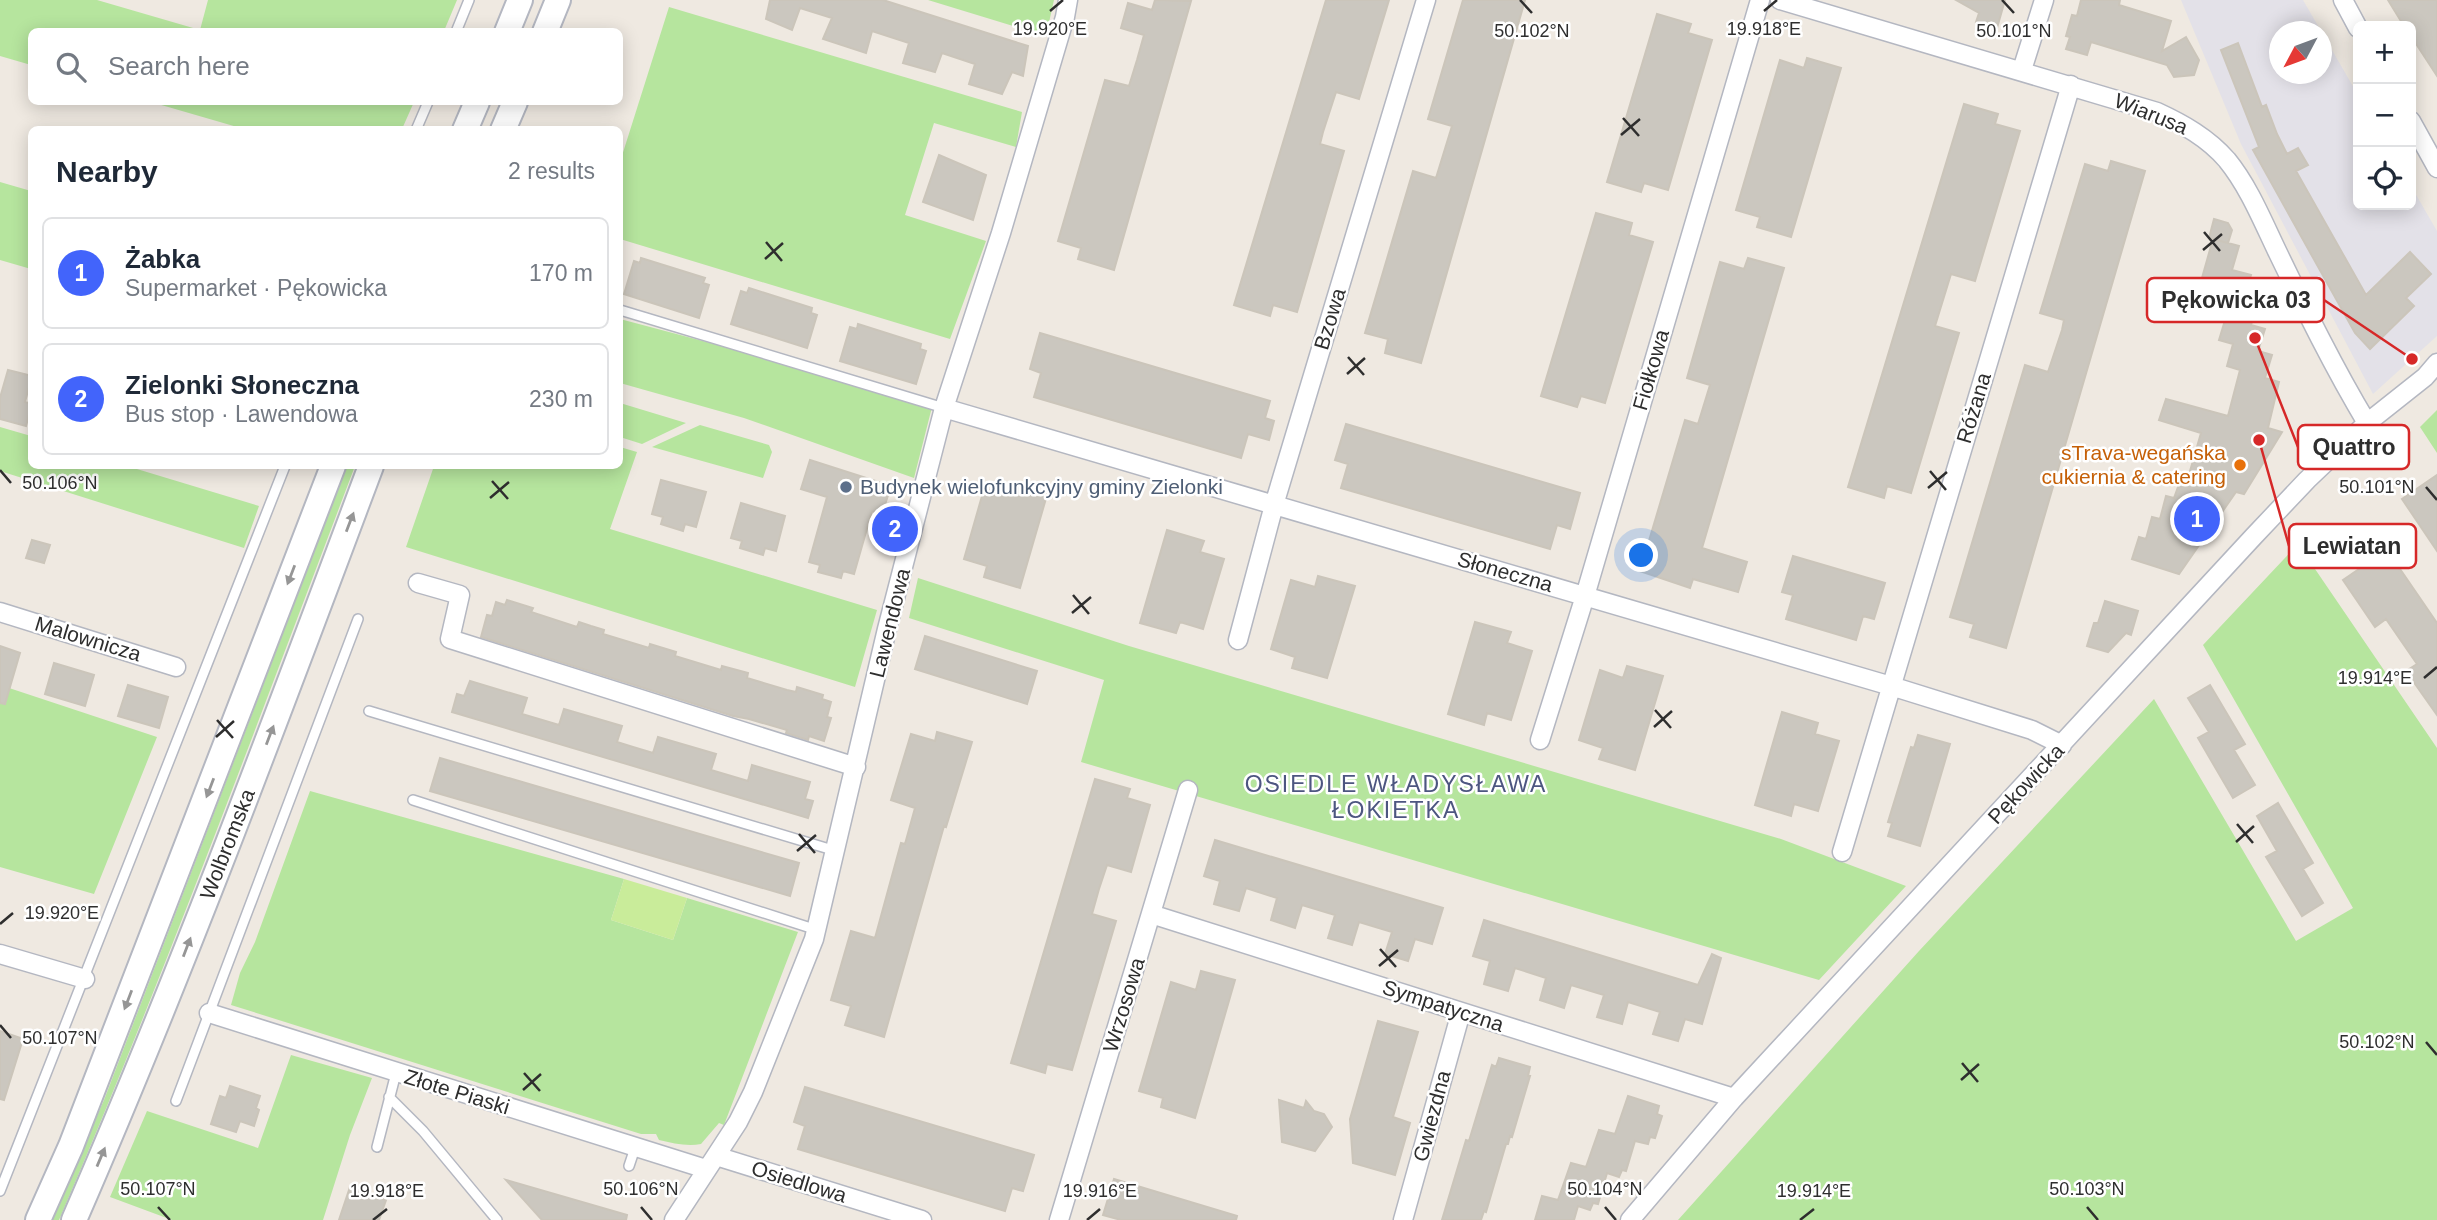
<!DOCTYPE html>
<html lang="en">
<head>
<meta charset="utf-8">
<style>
	:root { --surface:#fff; --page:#f6f6f7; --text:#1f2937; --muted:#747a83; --line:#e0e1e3; --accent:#4264fb }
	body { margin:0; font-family:Arial,sans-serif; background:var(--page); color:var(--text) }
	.controls { position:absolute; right:21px; top:21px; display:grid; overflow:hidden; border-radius:10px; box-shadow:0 4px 18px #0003 }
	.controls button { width:63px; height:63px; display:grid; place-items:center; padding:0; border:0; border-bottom:2px solid var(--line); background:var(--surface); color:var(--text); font:35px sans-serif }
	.compass { position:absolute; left:2269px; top:21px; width:63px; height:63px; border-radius:50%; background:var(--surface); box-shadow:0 4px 18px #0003; rotate:229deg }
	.you { position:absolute; left:1642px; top:556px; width:24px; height:24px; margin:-18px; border:5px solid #fff; border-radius:50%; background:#1a73e8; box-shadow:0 0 0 10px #1a73e833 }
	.badge { display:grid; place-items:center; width:46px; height:46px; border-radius:50%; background:var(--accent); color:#fff; font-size:23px; font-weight:700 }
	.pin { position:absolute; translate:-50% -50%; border:4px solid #fff; box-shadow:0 2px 7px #0006 }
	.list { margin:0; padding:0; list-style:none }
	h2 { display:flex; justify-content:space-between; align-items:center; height:91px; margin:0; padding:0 28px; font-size:30px }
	h2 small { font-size:23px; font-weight:400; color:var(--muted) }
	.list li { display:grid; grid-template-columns:46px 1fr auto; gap:21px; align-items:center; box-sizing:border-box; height:112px; margin:0 14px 14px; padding:0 14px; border:2px solid var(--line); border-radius:10px }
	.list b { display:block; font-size:26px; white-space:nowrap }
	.list p { margin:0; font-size:23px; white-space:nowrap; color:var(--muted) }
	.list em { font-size:23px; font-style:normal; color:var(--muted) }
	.icon { flex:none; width:38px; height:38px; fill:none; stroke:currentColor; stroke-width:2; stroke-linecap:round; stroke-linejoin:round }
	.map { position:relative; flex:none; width:2437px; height:1220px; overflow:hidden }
	.search { position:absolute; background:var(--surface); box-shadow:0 4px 18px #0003; left:28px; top:28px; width:595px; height:77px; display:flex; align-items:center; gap:18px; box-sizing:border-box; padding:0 24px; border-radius:10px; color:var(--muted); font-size:26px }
	.panel { position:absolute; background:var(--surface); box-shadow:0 4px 18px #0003; left:28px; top:126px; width:595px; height:343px; border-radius:10px }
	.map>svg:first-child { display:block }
	.industrial { fill:#e3e1e8; fill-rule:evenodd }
	.green { fill:#b6e59e }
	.pitch { fill:#c9ec9a }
	.building { fill:#cbc7bf; stroke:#cbc5ba; stroke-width:2 }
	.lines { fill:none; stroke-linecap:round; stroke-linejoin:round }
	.lane-casing { stroke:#b4b7c1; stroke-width:12 }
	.street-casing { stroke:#b4b7c1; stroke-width:21 }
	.secondary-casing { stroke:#b4b7c1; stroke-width:28 }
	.lane { stroke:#fff; stroke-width:9 }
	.street { stroke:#fff; stroke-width:18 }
	.secondary { stroke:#fff; stroke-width:24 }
	.oneway { fill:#969696 }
	.ticks { fill:none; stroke:#2e2e2e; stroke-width:2.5 }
	.food-dot { fill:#e8710a; stroke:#fff; stroke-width:2.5 }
	.service-dot { fill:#5c6f8a; stroke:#fff; stroke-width:2.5 }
	.labels { text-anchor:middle; stroke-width:5; stroke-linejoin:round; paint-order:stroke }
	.street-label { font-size:21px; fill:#2e2e2e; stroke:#fff }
	.food-label { font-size:21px; fill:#c56008; stroke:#fff; text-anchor:end }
	.service-label { font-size:21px; fill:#4e5e75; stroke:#fff; text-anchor:start }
	.neighbourhood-label { font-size:23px; letter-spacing:2px; fill:#4d5680; stroke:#fff }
	.ticks-label { font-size:18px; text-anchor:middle; fill:#2e2e2e; stroke:#fff; stroke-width:5; stroke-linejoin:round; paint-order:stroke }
	.leader { fill:none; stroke:#d62828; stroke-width:2.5 }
	.callout-dot { fill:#d62828; stroke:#fff; stroke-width:2.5 }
	.callout { fill:#fff; stroke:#d62828; stroke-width:2.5 }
	.callout-label { font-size:23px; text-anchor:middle; font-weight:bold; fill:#2e2e2e }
</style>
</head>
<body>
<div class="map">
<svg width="2437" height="1220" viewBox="0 0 2437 1220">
	<rect width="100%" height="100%" fill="#efe9e1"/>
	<path class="industrial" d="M2181 0H2303L2358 95V205H2411V186L2437 231V336L2373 394 2241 144ZM2280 32H2322V74H2280Z"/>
	<path class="green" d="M0 0H97L200 30 208 0H457L444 31 32 32 31 65 0 56Z
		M928 0H1054L1046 36Z
		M669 7 1022 112 1016 147 934 123 905 215 986 241 950 339 620 239V162Z
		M151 102H414L402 129H244Z
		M0 182 31 191V269L0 260Z
		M620 319 767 358 932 407 914 478 744 418 620 383Z
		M620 403 686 423 642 444 620 437Z
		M2437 410V453L2420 427Z
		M700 425 769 445 772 452 763 478 652 447Z
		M0 427 31 436 32 466H127L259 506 244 548 0 471Z
		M620 447 637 452 610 529 877 610 855 687 406 547 434 466H620Z
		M347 466H355C259 718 166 972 59 1220H51L104 1100Z
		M2298 544 2437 748V1220H1678L1919 951 2154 699 2296 941 2353 908 2203 645Z
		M918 578 1129 646 1781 839 1906 886 1819 980 1081 762 1104 680 909 618Z
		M0 685 157 737 94 894 0 867Z
		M310 791 624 879 611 920 673 940 687 898 798 932 724 1125 719 1123 701 1144C687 1147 673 1143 659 1140L656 1134H641L231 1005 240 973 255 942Z
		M291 1055 372 1078 350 1135 323 1220H172L110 1197 147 1111 258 1148Z"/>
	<path class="pitch" d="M624 879 687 898 673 940 611 920Z"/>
	<path class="building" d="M770 0H883L1028 46 1023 76 1012 72 1002 94 969 84 975 64 942 53 935 72 903 63 909 43 872 31 866 53 823 39 832 18 800 8 792 30 766 19Z
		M1155 0 1191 1 1114 270 1078 259 1081 248 1058 241 1105 80 1129 86 1137 60 1144 35 1121 28 1128 3 1152 10Z
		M1326 0H1389L1359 99 1336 92 1323 132 1320 144 1344 151 1297 312 1273 305 1270 316 1234 305Z
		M1463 0H1525L1421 363 1385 353 1388 339 1365 333 1413 171 1436 178 1452 126 1428 119Z
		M1956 0H2005L1997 28 1976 22 1979 13Z
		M2081 0H2120L2119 5 2171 21 2162 51 2186 37 2199 60 2194 75 2174 77 2167 65 2091 42 2087 55 2066 49 2070 37 2066 36 2072 15 2077 16Z
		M2388 0H2437V76L2411 36V26H2404Z
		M1657 14 1691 24 1688 33 1712 40 1668 190 1644 183 1641 192 1607 182Z
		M2238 43 2262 107 2266 105 2277 134 2287 154 2298 148 2308 165 2296 171 2366 295 2410 252 2431 274 2406 298 2414 306 2370 349 2355 333 2253 150 2259 147 2221 50Z
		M1807 58 1841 68 1791 237 1757 227 1760 217 1736 210 1780 60 1804 68Z
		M1964 104 1998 114 1995 124 2020 131 1975 281 1951 274 1935 326 1959 333 1911 493 1887 486 1884 498 1848 487Z
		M939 155 986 175 973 220 923 202Z
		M2111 161 2145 171 2006 648 1970 637 1974 624 1950 617 2025 365 2048 372 2062 330 2064 320 2040 313 2085 164 2108 171Z
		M1596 213 1632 223 1629 235 1653 242 1605 403 1581 396 1577 407 1541 396Z
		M2214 219 2228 223 2232 230 2228 243 2209 238Z
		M2213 239 2239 246 2232 270 2251 275 2244 298 2258 302 2251 325 2265 329 2258 351 2272 355 2265 378 2279 382 2268 428 2282 432 2244 494 2236 492 2179 574 2132 559 2139 537 2146 539 2152 517 2160 519 2166 496 2174 498 2182 476 2188 478 2201 433 2159 420 2166 399 2228 416 2240 370 2227 366 2233 344 2219 340 2226 317 2212 313 2218 290 2200 285Z
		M641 258 705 278 703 283 709 285 699 318 624 294 634 261 640 263Z
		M1748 258 1784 268 1702 548 1747 562 1738 592 1693 579 1690 588 1640 571 1685 420 1698 424 1710 385 1687 378 1720 262 1744 269Z
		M749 288 812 308 811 313 817 315 807 348 731 324 741 291 747 293Z
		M858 324 921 344 920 349 926 351 916 384 840 361 850 327 857 329Z
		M1040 333 1270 401 1265 418 1274 421 1269 440 1248 434 1241 458 1034 397 1041 373 1030 369Z
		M8 370 32 376 25 402 32 404 26 426 0 419V398Z
		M1346 424 1580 493 1570 529 1557 525 1550 549 1341 488 1348 464 1335 460Z
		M810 460 891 486 882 514 872 511 854 574 843 571 841 578 818 572 820 565 809 562 827 497 801 489Z
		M2437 475V551L2402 499Z
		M661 480 706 492 696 527 685 524 683 531 661 524 663 517 652 514Z
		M1012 484 1047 495 1020 588 984 577 987 566 964 559 984 489 1008 496Z
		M741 503 785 516 776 551 765 548 763 555 740 548 742 541 731 538Z
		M1167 530 1204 541 1200 552 1224 559 1203 629 1180 622 1176 633 1140 623Z
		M32 540 50 545 44 563 26 558Z
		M2387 550 2437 623V715L2406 671 2417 664 2386 619 2375 627 2343 580Z
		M1793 556 1885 583 1874 619 1863 616 1856 640 1786 619 1793 595 1782 592Z
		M1318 576 1355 586 1327 678 1292 668 1295 657 1271 649 1291 580 1315 587Z
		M507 600 533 608 531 612 577 627 579 622 591 626 604 630 603 634 649 648 650 644 676 652 675 656 721 670 722 666 748 673 747 678 787 690 796 692 797 687 823 695 822 699 831 702 827 717 831 718 824 741 809 736 808 740 786 733 787 730 749 719 733 716 481 637 487 615 492 616 496 602 505 605Z
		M2105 601 2138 611 2131 635 2126 633 2108 652 2087 646 2094 623H2098Z
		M1475 622 1511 632 1507 643 1532 651 1511 720 1487 713 1484 725 1448 714Z
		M925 636 1037 671 1027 704 915 669Z
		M0 646 20 653 5 704 0 703Z
		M54 663 94 675 85 706 45 694Z
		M1627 666 1663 676 1635 770 1599 759 1603 748 1579 740 1600 670 1623 678Z
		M470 681 527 698 522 714 559 725 564 709 622 726 617 742 633 747 653 753 658 737 716 754 711 770 748 781 752 765 810 782 805 799 813 801 808 818 452 712 457 694 464 696Z
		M128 685 168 697 159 728 118 716Z
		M2210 685 2245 744 2234 750 2255 785 2233 798 2198 738 2209 732 2188 698Z
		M1782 712 1818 723 1815 734 1839 741 1818 811 1794 804 1791 816 1755 805Z
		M937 732 972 742 946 827 944 826 884 1037 845 1025 851 1006 831 1000 851 931 875 938 901 843 905 844 915 808 891 800 911 734 935 741Z
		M1918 735 1950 744 1920 846 1888 836 1892 823 1888 822 1911 747 1914 748Z
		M440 758 799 863 790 896 430 791Z
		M1095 779 1130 789 1127 798 1150 805 1131 872 1107 865 1099 889 1092 914 1116 921 1072 1070 1047 1064 1045 1073 1011 1063Z
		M2278 803 2313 863 2303 869 2323 903 2302 916 2266 857 2277 851 2257 816Z
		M1215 840 1443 908 1432 944 1415 939 1408 961 1385 954 1392 932 1359 922 1352 945 1328 938 1335 915 1302 905 1295 928 1271 920 1277 898 1246 888 1239 911 1214 904 1220 881 1204 876Z
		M1484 920 1698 985 1712 954 1721 958 1702 1024 1685 1019 1678 1041 1653 1034 1660 1012 1628 1002 1622 1024 1597 1017 1604 995 1571 985 1564 1008 1540 1000 1546 978 1515 968 1508 991 1484 984 1490 961 1473 956Z
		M1201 971 1235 980 1195 1118 1161 1107 1163 1098 1139 1091 1171 982 1196 990Z
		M1378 1021 1418 1032 1393 1117 1410 1123 1395 1175 1353 1163 1350 1119Z
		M0 1031 23 1039 4 1100 0 1099Z
		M1499 1058 1530 1067 1528 1076H1530L1512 1137 1510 1136 1508 1144H1506L1486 1212 1484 1211 1481 1220H1442L1466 1140 1469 1141 1492 1065 1496 1067Z
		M230 1086 260 1096 256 1108 259 1110 254 1126 240 1121 236 1132 211 1124 220 1096 226 1098Z
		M805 1087 1034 1155 1023 1191 1012 1188 1005 1211 798 1149 805 1126 794 1122Z
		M1628 1096 1659 1106 1657 1114 1662 1116 1655 1138 1650 1137 1648 1144 1635 1141 1626 1171 1622 1170 1619 1177 1607 1173 1598 1204 1593 1203 1590 1210 1578 1206 1574 1220H1535L1542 1196 1558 1200 1571 1163 1586 1167 1599 1130 1615 1134Z
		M1279 1100 1304 1108 1306 1101 1314 1111 1324 1114 1332 1127 1315 1151 1282 1142Z
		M1114 1179 1237 1216 1236 1220H1121L1103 1215Z
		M506 1180 627 1215 626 1220H542Z
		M350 1187 386 1200 379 1220H339Z"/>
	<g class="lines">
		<g class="lane-casing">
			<path id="lane" d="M456 32 469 0
				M416 130 428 102
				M620 310 944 408
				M369 711 836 851
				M413 800 817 930
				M389 1097 423 1131 497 1220
				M176 1101 358 619
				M377 1147 396 1073
				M629 1166 635 1148
				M0 1191 285 466"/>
		</g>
		<g class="street-casing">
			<path id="street" d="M1780 0 2157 112C2183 124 2208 138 2227 160 2249 187 2263 222 2278 253 2306 311 2334 368 2367 423
				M2343 0 2358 28
				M2022 70 2044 0
				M2411 121 2437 168
				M944 408 1891 686 2032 730 2062 745
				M418 583 460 595 450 639 856 767
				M0 612 176 667
				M1238 640 1274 505 1426 0
				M1540 740 1585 596 1760 0
				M1842 852 2071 85
				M1151 914 1734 1098
				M0 954 85 979
				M209 1013 706 1169
				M716 1156 922 1220
				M674 1220 738 1122 753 1092 814 939 887 629 944 408 1001 233 1065 17 1068 0
				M1059 1220 1188 790
				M1403 1220 1461 1012
				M1630 1220 1734 1098 2254 536 2307 480 2367 423 2425 377 2437 363"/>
		</g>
		<g class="secondary-casing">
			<g id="secondary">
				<path d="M507 32 520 0"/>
				<path d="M545 32 558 0"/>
				<path d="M465 130 477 102"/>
				<path d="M503 130 515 102"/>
				<path d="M38 1220 71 1146 333 466"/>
				<path id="s1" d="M74 1220C182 972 276 719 371 466"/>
			</g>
		</g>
		<use href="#lane" class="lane"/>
		<use href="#street" class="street"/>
		<use href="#secondary" class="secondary"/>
	</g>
	<defs><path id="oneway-solid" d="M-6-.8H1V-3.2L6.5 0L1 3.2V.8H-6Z" transform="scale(1.75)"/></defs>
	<g class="oneway">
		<use href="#oneway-solid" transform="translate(350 522) rotate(-69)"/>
		<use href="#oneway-solid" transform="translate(291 575) rotate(111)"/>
		<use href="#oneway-solid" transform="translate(270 735) rotate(-69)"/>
		<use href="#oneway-solid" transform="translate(210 788) rotate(111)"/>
		<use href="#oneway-solid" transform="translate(187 947) rotate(-69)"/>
		<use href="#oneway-solid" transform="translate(128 1000) rotate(111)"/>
		<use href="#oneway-solid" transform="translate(101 1157) rotate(-67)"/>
	</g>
	<path class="ticks" d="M1520 0 1532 13M2002 0 2014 13M1050 11 1063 0M1764 11 1777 0M1623 118 1639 136M1621 135 1640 119M2204 232 2220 251M766 242 782 261M2203 250 2222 234M765 259 783 243M1348 357 1364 375M1347 374 1365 358M0 470 11 483M1930 471 1946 490M492 481 508 499M2426 487 2437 500M1928 488 1947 472M490 498 509 482M1073 595 1089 614M1072 613 1091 597M2424 678 2437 667M1655 710 1671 728M217 720 233 738M1654 727 1672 711M216 737 234 721M2237 824 2253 843M799 834 815 853M2236 842 2254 826M797 851 816 835M0 924 13 913M1380 949 1396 967M1379 966 1398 950M0 1025 11 1038M2426 1042 2437 1055M1962 1063 1978 1082M524 1073 540 1091M1961 1080 1979 1064M523 1090 541 1074M158 1207 170 1220M641 1207 652 1220M1605 1207 1616 1220M2087 1207 2098 1220M373 1220 387 1209M1087 1220 1100 1209M1800 1220 1814 1209"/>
	<circle class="food-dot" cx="2240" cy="465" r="7"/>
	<circle class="service-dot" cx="846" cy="487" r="7"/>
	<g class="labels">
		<g class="street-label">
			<text transform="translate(2151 114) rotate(22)" y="7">Wiarusa</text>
			<text transform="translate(1330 319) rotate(-73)" y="7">Bzowa</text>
			<text transform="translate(1651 370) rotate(-74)" y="7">Fiołkowa</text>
			<text transform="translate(1974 408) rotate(-73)" y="7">Różana</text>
			<text transform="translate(1505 572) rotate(16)" y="7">Słoneczna</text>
			<text transform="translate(890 623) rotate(-76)" y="7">Lawendowa</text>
			<text transform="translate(88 639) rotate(17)" y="7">Malownicza</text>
			<text transform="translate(2026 784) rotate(-47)" y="7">Pękowicka</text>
			<text dy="7" stroke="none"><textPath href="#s1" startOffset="406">Wolbromska</textPath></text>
			<text transform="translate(1124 1005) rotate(-73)" y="7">Wrzosowa</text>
			<text transform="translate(1443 1006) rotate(18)" y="7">Sympatyczna</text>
			<text transform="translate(457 1092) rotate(17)" y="7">Złote Piaski</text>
			<text transform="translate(1432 1116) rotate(-75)" y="7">Gwiezdna</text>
			<text transform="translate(799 1182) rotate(17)" y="7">Osiedlowa</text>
		</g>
		<g class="food-label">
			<text x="2226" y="460">sTrava-wegańska<tspan x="2226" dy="24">cukiernia &amp; catering</tspan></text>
		</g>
		<g class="service-label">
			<text x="860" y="494">Budynek wielofunkcyjny gminy Zielonki</text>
		</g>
		<g class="neighbourhood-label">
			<text x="1396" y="792">OSIEDLE WŁADYSŁAWA<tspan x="1396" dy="26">ŁOKIETKA</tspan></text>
		</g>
	</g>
	<g class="ticks-label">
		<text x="1050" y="35">19.920°E</text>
		<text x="1764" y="35">19.918°E</text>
		<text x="1532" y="37">50.102°N</text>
		<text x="2014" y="37">50.101°N</text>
		<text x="60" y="489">50.106°N</text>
		<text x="2377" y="493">50.101°N</text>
		<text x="2375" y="684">19.914°E</text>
		<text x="62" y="919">19.920°E</text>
		<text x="60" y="1044">50.107°N</text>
		<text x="2377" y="1048">50.102°N</text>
		<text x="158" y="1195">50.107°N</text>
		<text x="641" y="1195">50.106°N</text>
		<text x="1605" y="1195">50.104°N</text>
		<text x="2087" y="1195">50.103°N</text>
		<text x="387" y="1197">19.918°E</text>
		<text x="1100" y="1197">19.916°E</text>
		<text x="1814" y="1197">19.914°E</text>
	</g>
	<path class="leader" d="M2412 359L2324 300M2255 338L2298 447M2259 440L2289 546"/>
	<g class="callout-dot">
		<circle cx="2412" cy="359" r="7"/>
		<circle cx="2255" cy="338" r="7"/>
		<circle cx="2259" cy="440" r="7"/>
	</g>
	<g class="callout">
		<rect x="2147" y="278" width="177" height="44" rx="7"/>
		<rect x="2298" y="425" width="111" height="44" rx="7"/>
		<rect x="2289" y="524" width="127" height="44" rx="7"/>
	</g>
	<g class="callout-label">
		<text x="2236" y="308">Pękowicka 03</text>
		<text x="2354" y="455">Quattro</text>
		<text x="2352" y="554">Lewiatan</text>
	</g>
</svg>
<div class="controls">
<button>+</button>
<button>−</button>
<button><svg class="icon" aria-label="locate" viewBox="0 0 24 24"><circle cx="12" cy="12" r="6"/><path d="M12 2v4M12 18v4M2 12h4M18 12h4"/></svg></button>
</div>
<svg class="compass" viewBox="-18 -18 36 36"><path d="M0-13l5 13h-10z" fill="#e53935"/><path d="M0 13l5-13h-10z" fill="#747a83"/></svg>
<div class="you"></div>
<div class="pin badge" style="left:2197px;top:519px">1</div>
<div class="pin badge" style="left:895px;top:529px">2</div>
<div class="search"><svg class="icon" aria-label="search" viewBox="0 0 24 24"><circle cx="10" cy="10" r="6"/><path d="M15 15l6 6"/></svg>Search here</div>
<section class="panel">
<h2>Nearby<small>2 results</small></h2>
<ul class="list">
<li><span class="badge">1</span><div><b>Żabka</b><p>Supermarket · Pękowicka</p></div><em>170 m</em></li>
<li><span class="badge">2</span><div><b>Zielonki Słoneczna</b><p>Bus stop · Lawendowa</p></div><em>230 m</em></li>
</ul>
</section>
</div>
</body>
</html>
